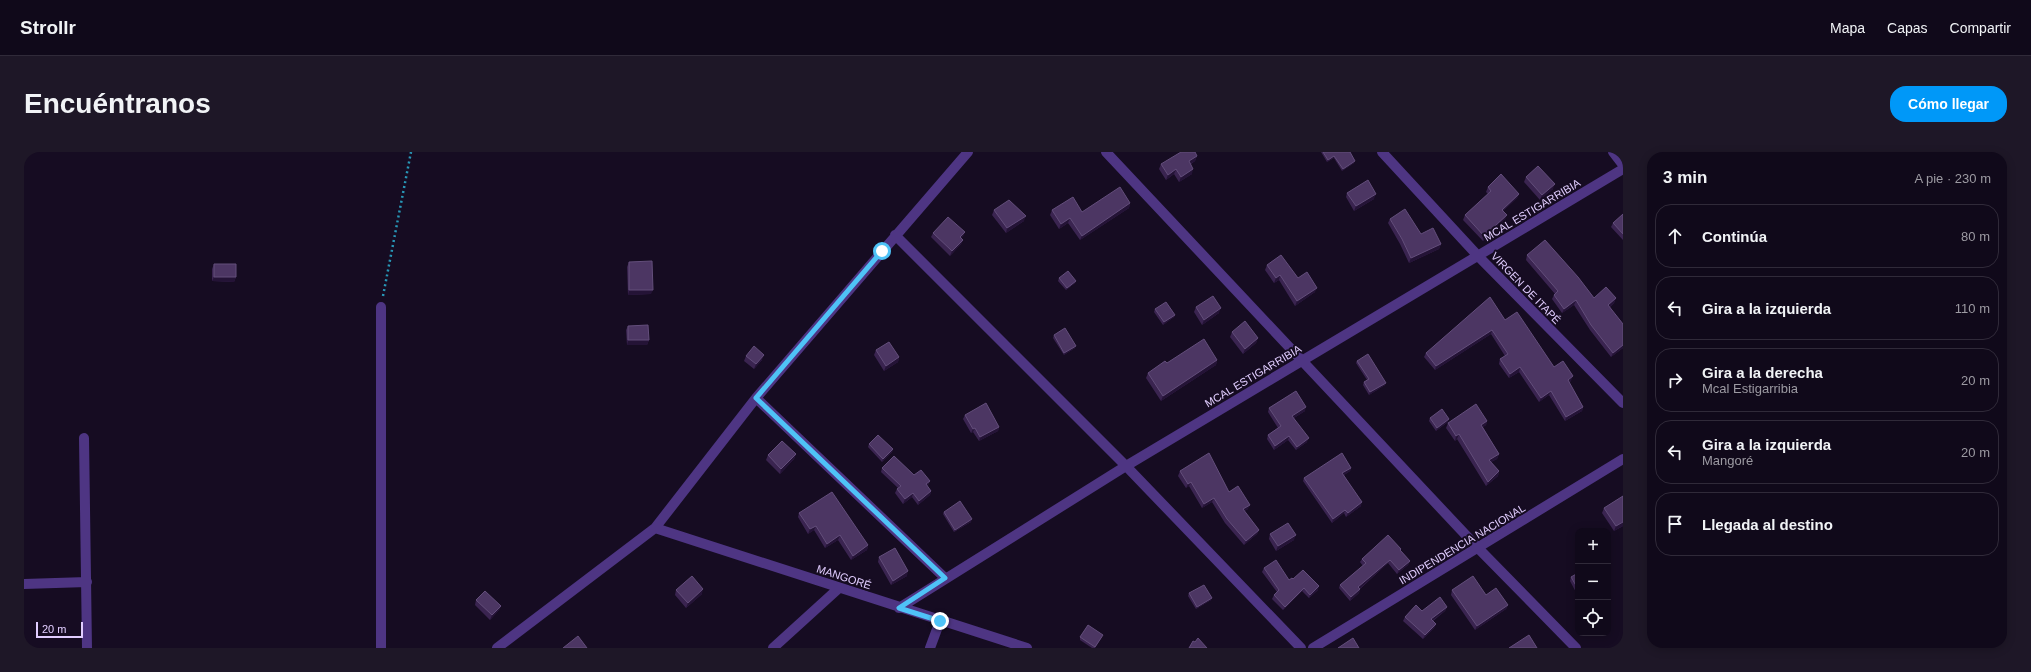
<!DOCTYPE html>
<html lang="es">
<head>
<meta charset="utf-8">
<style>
	:root { --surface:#10091a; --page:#1e1727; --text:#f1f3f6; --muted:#9c9aa2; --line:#302a39; --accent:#0098f8 }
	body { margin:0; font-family:Arial,sans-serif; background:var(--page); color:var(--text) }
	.controls { position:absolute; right:12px; bottom:12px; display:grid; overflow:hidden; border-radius:8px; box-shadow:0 2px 10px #0003 }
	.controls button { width:36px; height:36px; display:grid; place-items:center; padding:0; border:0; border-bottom:1px solid var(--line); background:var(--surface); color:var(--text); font:20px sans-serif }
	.scale { position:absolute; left:12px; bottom:10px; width:47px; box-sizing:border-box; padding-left:4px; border:2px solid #e1cdff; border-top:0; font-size:11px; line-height:14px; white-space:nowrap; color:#e1cdff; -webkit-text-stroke:3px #160c22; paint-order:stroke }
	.stop { position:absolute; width:12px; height:12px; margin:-9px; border:3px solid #4fc3f7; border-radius:50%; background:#fff }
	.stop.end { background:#4fc3f7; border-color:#fff; box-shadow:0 1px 4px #0008 }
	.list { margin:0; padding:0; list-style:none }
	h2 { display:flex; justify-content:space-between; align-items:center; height:52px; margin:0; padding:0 16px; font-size:17px }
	h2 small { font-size:13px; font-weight:400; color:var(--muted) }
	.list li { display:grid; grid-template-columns:26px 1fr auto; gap:12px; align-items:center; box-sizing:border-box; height:64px; margin:0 8px 8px; padding:0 8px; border:1px solid var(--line); border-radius:16px }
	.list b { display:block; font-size:15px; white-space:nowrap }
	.list p { margin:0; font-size:13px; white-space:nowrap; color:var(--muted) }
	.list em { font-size:13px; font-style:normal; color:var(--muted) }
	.icon { flex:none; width:22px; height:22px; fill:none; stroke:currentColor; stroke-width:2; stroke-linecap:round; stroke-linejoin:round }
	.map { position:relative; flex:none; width:1599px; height:496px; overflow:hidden; border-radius:16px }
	header { display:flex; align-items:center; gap:24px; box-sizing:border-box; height:56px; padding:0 20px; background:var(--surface); border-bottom:1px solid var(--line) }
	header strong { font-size:19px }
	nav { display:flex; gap:22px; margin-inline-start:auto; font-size:14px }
	.intro { display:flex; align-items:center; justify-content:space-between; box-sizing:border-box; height:96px; padding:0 24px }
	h1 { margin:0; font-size:28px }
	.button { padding:10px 18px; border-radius:16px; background:var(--accent); color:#fff; font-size:14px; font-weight:700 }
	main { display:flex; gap:24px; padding:0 24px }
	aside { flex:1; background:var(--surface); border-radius:16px; box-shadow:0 2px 10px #0003 }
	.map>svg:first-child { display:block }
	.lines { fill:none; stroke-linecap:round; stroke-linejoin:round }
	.path { stroke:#2897b7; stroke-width:2.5; stroke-dasharray:2 3; stroke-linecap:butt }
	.minor { stroke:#4e3583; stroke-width:10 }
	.wall { fill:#3a2450 }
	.shaded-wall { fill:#241336 }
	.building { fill:#4c3663; stroke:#634e7b }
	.route { stroke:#4fc3f7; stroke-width:5 }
	.labels { text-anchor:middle; stroke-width:4; stroke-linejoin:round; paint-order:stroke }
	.street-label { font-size:11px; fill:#e1cdff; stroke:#160c22 }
</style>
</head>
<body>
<header>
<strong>Strollr</strong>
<nav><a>Mapa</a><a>Capas</a><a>Compartir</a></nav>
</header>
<div class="intro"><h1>Encuéntranos</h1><a class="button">Cómo llegar</a></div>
<main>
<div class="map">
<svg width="1599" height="496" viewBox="0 0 1599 496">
	<rect width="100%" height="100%" fill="#160c22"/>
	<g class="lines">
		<path class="path" d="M359 144 387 0"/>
		<path class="minor" d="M1082 0 1454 396 1552 496
			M1358 0 1454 104 1599 251
			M1589 0 1599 13
			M871 83 1102 314 1277 496
			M732 246 921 426
			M60 286 63 496
			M631 376 1003 496
			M0 432 63 430
			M875 456 1102 314 1599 17
			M357 496V155
			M473 496 631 376 732 246 944 0
			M749 496 815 436
			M906 496 916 469
			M1289 496 1599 307"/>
	</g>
	<path class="wall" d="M1297 0H1326L1330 11 1318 19 1310 6 1303 10Z
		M1173 4 1171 9 1167 12 1168 22 1155 30 1150 22 1142 28 1135 17 1137 12Z
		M1502 25 1529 37 1516 48 1500 30Z
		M1464 35 1495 42 1493 46 1479 59 1481 68 1459 89 1439 68 1441 63 1464 42 1462 40Z
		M1323 41 1350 47 1330 59 1322 45Z
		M1106 51 1105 56 1056 88 1044 71 1035 77 1026 63 1028 58 1058 60Z
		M970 58 1000 69 982 81 968 63Z
		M1599 62V88L1587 75 1589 71Z
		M1366 67 1417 92 1415 97 1385 111 1376 92 1364 71Z
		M941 80 939 84 937 86 939 88 937 92 926 104 907 85 909 81Z
		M1503 103 1570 146H1592L1590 151 1586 155 1599 196 1587 205 1566 178 1550 153 1538 161 1528 147 1530 143 1531 142 1502 108Z
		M605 110 627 142 604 143 603 115Z
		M190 112 212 125 210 130 188 129V117Z
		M1243 113 1274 126 1291 140 1271 154 1255 128 1250 131 1241 118Z
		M1035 126 1052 129 1051 131 1042 138 1034 129Z
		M1172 155 1195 161 1178 173 1170 160Z
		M1131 157 1151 163 1150 165 1139 173 1130 160Z
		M1481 168 1530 215 1547 229 1545 230 1559 255 1558 259 1541 269 1525 243 1515 250 1495 220 1485 226 1475 212 1476 207 1481 204 1467 182 1411 218 1400 205 1402 201Z
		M604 174 625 188 623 193H603L602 178Z
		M1208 180 1234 186 1232 191 1219 202 1206 185Z
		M1030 183 1051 196 1040 203 1029 186Z
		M852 198 875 205 874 210 860 219 850 203Z
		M722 204 738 208 730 217 720 209Z
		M1193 208 1192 213 1137 249 1122 226 1124 221 1143 211Z
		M1333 209 1361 233 1345 243 1339 233 1340 230 1343 228 1332 211Z
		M1245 256 1281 259 1270 266 1283 290 1272 298 1264 288 1250 298 1243 287 1244 283 1254 276 1244 260Z
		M941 263 975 275 974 279 955 289 949 280 947 281 939 267Z
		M1406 266 1424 270 1412 279 1405 269Z
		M1463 269 1462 273 1459 275 1475 302 1473 307 1467 310 1475 319 1474 324 1462 334 1433 287 1431 289 1422 276 1424 271Z
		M845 292 869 297 868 300 858 310 844 295Z
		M772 302 770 307 756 322 742 308 744 303Z
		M858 316 890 323 906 329 904 333 903 334 907 339 906 343 894 353 888 345 879 352 871 341 873 337 874 336 857 320Z
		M1327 316 1326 319 1320 323 1337 354 1322 365 1320 361 1308 371 1279 329 1280 326Z
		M1156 319 1205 340 1224 357 1220 359 1235 378 1233 382 1220 393 1201 371 1188 350 1178 356 1165 334 1162 336 1154 324Z
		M1580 356 1599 374 1590 379 1578 361Z
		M920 360 947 370 930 380 919 362Z
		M775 361 844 393 843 398 827 408 814 388 801 396 790 378 784 382 774 365Z
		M1246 382 1270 388 1252 399 1245 387Z
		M1377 397V399L1386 409 1384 413 1373 422 1364 411 1336 437 1335 441 1326 449 1315 436 1316 433 1339 414 1336 410 1338 407Z
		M855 405 883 424 867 433 854 410Z
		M1240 416 1265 428 1269 427 1294 438 1285 446 1278 439 1259 458 1248 447 1250 443 1253 440 1238 420Z
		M1554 421V444L1546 429 1547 425Z
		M652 438 678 442 662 456 651 443Z
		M1428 438 1462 443 1484 453 1482 457 1451 478 1427 443Z
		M1165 441 1187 448 1172 457 1164 444Z
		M452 448 477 454 475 458 466 468 451 453Z
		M1423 455 1421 459 1409 469 1412 472 1410 476 1399 487 1379 469 1381 465Z
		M1056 485H1078L1071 496H1068L1056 488Z"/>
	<path class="shaded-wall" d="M1173 4 1171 9 1163 14 1165 9Z
		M1310 4V6L1303 10 1304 8Z
		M1331 9 1330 11 1318 19 1319 17Z
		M1152 17 1150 22 1142 28 1144 23Z
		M1169 17 1168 22 1155 30 1157 25Z
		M1531 32 1529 37 1516 48 1518 43Z
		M1352 42 1350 47 1330 59 1332 54Z
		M1495 42 1493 46 1476 62 1478 58Z
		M1106 51 1105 56 1056 88 1058 84Z
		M1483 63 1481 68 1459 89 1460 84Z
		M1002 64 1000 69 982 81 983 76Z
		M1046 66 1044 71 1035 77 1037 72Z
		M941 80 939 84 935 89 936 85Z
		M939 88 937 92 926 104 928 99Z
		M1417 92 1415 97 1385 111 1387 106Z
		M1256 123 1255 128 1250 131 1252 126Z
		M190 125H212L210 130 188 129Z
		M1052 129 1051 131 1042 138 1043 136Z
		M1293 136 1291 140 1271 154 1273 149Z
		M605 138H629L627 142 604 143Z
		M1592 146 1590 151 1582 158 1584 153Z
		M1552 148 1550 153 1538 161 1540 157Z
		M1197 156 1195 161 1178 173 1180 168Z
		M1151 163 1150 165 1139 173 1140 170Z
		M1468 178 1467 182 1411 218 1412 214Z
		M1234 186 1232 191 1219 202 1221 197Z
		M604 188H625L623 193H603Z
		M1599 193V196L1587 205 1589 201Z
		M1052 194 1051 196 1040 203V201Z
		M740 203 738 208 730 217 732 212Z
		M875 205 874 210 860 219 862 214Z
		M1193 208 1192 213 1137 249 1139 244Z
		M1496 215 1495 220 1485 226 1486 222Z
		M1549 224 1547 229 1542 232 1544 228Z
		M1362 231 1361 233 1345 243 1346 240Z
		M1527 239 1525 243 1515 250 1517 246Z
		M1282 255 1281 259 1267 268 1268 264Z
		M1559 255 1558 259 1541 269 1542 265Z
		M1425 267 1424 270 1412 279 1413 276Z
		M1463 269 1462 273 1455 278 1457 273Z
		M975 275 974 279 955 289 956 285Z
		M951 276 949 280 947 281 949 277Z
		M1435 282 1433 287 1431 289 1432 284Z
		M1265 284 1264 288 1250 298 1251 294Z
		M1285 286 1283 290 1272 298 1273 295Z
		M869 297 868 300 858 310 859 307Z
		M772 302 770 307 756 322 757 317Z
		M1475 302 1473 307 1463 312 1465 308Z
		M1327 316 1326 319 1317 325 1318 321Z
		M1475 319 1474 324 1462 334 1464 330Z
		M906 329 904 333 900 336 902 332Z
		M1167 330 1165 334 1162 336 1164 332Z
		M907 339 906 343 894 353 895 349Z
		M889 341 888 345 879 352 881 347Z
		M1190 346 1188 350 1178 356 1180 352Z
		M1338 350 1337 354 1322 365 1324 361Z
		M1226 353 1224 357 1217 362 1219 357Z
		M1321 358 1320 361 1308 371 1309 367Z
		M948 367 947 370 930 380 931 378Z
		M1599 370V374L1590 379 1592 374Z
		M792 374 790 378 784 382 786 377Z
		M1235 378 1233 382 1220 393 1222 389Z
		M816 383 814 388 801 396 803 392Z
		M1272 383 1270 388 1252 399 1254 394Z
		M844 393 843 398 827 408 829 404Z
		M1366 408 1364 411 1333 439 1334 435Z
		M1386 409 1384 413 1373 422 1375 418Z
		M884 419 883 424 867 433 869 429Z
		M1295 434 1294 438 1285 446 1286 443Z
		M1280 436 1278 439 1259 458 1261 455Z
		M679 437 678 442 662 456 664 451Z
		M1336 437 1335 441 1326 449 1327 445Z
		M1188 446 1187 448 1172 457 1173 455Z
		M1484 453 1482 457 1451 478 1453 474Z
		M477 454 475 458 466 468 468 463Z
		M1423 455 1421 459 1405 471 1407 467Z
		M1412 472 1410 476 1399 487 1401 483Z"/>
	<path class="building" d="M1157 0H1171L1173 4 1165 9 1169 17 1157 25 1152 17 1144 23 1137 12Z
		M1299 0H1326L1331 9 1319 17 1310 4 1304 8Z
		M1514 14 1531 32 1518 43 1502 25Z
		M1477 22 1495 42 1478 58 1483 63 1460 84 1441 63 1467 39 1464 35Z
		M1344 28 1352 42 1332 54 1323 41Z
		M1096 35 1106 51 1058 84 1046 66 1037 72 1028 58 1049 45 1058 60Z
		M985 48 1002 64 983 76 970 58Z
		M1381 57 1397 82 1409 76 1417 92 1387 106 1378 87 1366 67Z
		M1599 62V82L1589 71Z
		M924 65 941 80 936 85 939 88 928 99 909 81Z
		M1521 88 1554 125 1570 146 1582 135 1592 146 1584 153 1599 172V193L1589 201 1567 173 1552 148 1540 157 1530 143 1534 139 1503 103Z
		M1257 103 1274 126 1283 120 1293 136 1273 149 1256 123 1252 126 1243 113Z
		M628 109 629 138H605V110Z
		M190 112H212V125H190Z
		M1044 119 1052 129 1043 136 1035 126Z
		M1189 144 1197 156 1180 168 1172 155Z
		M1466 145 1481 168 1493 160 1530 215 1539 209 1549 224 1544 228 1559 255 1542 265 1527 239 1517 246 1496 215 1486 222 1476 207 1484 202 1468 178 1412 214 1402 201Z
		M1142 150 1151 163 1140 170 1131 157Z
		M1221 169 1234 186 1221 197 1208 180Z
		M624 173 625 188H604V174Z
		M1041 176 1052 194 1040 201 1030 183Z
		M1180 187 1193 208 1139 244 1124 221 1141 209 1143 211Z
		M865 190 875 205 862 214 852 198Z
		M730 194 740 203 732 212 722 204Z
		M1344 202 1362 231 1346 240 1340 230 1345 227 1333 209Z
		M1272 239 1282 255 1268 264 1285 286 1273 295 1265 284 1251 294 1244 283 1257 274 1245 256Z
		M962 251 975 275 956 285 951 276 949 277 941 263Z
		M1452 252 1463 269 1457 273 1475 302 1465 308 1475 319 1464 330 1435 282 1432 284 1424 271Z
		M1418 257 1425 267 1413 276 1406 266Z
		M854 283 869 297 859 307 845 292Z
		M758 289 772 302 757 317 744 303Z
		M1185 301 1205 340 1214 334 1226 353 1219 357 1235 378 1222 389 1203 367 1190 346 1180 352 1167 330 1164 332 1156 319Z
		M1318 301 1327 316 1318 321 1338 350 1324 361 1321 358 1309 367 1280 326Z
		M870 304 890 323 897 318 906 329 902 332 907 339 895 349 889 341 881 347 873 337 877 334 858 316Z
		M808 340 844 393 829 404 816 383 803 392 792 374 786 377 775 361Z
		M1599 344V370L1592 374 1580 356Z
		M936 349 948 367 931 378 920 360Z
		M1264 371 1272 383 1254 394 1246 382Z
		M1364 383 1377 397 1376 398 1386 409 1375 418 1366 408 1334 435 1336 437 1327 445 1316 433 1342 411 1338 407Z
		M871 396 884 419 869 429 855 405Z
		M1252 408 1265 428 1268 426 1269 427 1279 418 1295 434 1286 443 1280 436 1261 455 1250 443 1255 438 1240 416Z
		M1554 421V437L1547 425Z
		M668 424 679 437 664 451 652 438Z
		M1449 424 1462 443 1472 436 1484 453 1453 474 1428 438Z
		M1180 433 1188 446 1173 455 1165 441Z
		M461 439 477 454 468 463 452 448Z
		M1416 445 1423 455 1407 467 1412 472 1401 483 1381 465 1392 453 1398 459Z
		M1064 473 1079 483 1071 495 1056 485Z
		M1505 483 1513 496H1485Z
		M554 484 563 496H539Z
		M1174 486 1183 496H1165L1169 489 1171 490Z
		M1329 486 1335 496H1314Z"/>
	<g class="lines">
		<path class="route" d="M858 99 732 246 921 426 875 456 916 469"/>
	</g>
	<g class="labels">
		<g class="street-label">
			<text transform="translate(1508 58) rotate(-31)" y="4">MCAL ESTIGARRIBIA</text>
			<text transform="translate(1502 136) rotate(46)" y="4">VIRGEN DE ITAPÉ</text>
			<text transform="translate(1229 224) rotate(-31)" y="4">MCAL ESTIGARRIBIA</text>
			<text transform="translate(1438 392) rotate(-31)" y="4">INDIPENDENCIA NACIONAL</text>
			<text transform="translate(820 425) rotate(18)" y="4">MANGORÉ</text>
		</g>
	</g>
</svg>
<div class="controls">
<button>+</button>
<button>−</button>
<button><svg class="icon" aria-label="locate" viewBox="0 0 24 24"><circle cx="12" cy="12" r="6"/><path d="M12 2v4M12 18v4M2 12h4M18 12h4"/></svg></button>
</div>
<div class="scale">20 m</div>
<div class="stop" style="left:858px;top:99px"></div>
<div class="stop end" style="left:916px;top:469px"></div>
</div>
<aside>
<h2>3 min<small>A pie · 230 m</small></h2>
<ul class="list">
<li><svg class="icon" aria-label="ahead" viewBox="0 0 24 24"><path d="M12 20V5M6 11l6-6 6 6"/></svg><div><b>Continúa</b></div><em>80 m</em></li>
<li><svg class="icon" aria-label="left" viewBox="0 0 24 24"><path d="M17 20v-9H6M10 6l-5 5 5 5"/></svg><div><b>Gira a la izquierda</b></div><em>110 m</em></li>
<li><svg class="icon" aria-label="right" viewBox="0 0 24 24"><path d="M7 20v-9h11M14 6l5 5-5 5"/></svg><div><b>Gira a la derecha</b><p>Mcal Estigarribia</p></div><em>20 m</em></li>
<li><svg class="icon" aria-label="left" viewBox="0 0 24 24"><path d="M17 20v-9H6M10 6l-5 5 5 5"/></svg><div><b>Gira a la izquierda</b><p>Mangoré</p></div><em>20 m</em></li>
<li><svg class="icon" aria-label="arrive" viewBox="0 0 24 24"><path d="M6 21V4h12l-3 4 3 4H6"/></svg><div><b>Llegada al destino</b></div></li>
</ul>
</aside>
</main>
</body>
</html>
